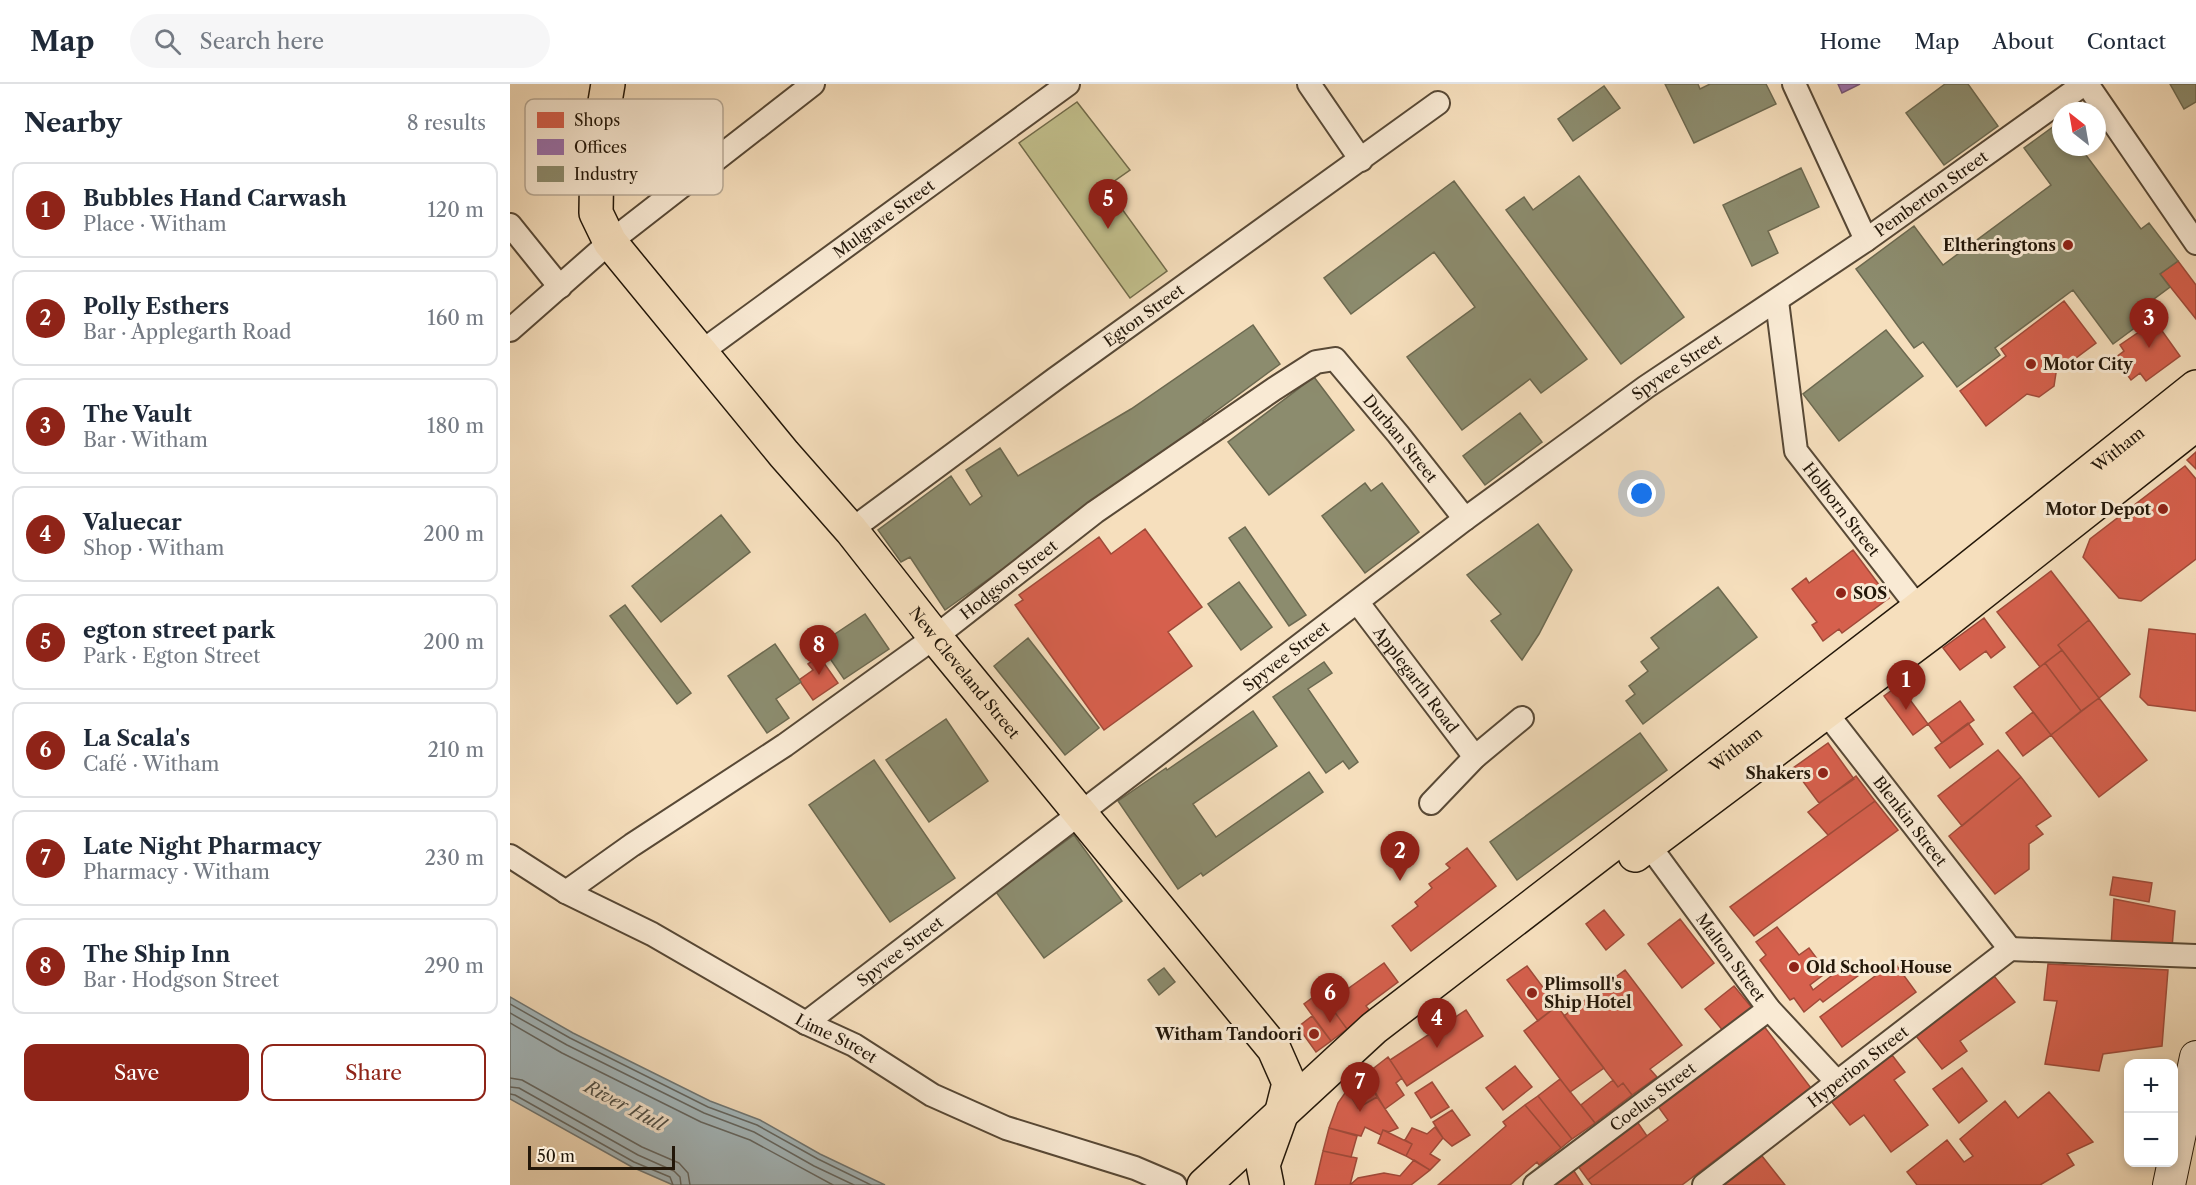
<!DOCTYPE html>
<html lang="en">
<head>
<meta charset="utf-8">
<style>
	:root { --surface:#fff; --page:#f6f6f7; --text:#1f2937; --muted:#747a83; --line:#e0e1e3; --accent:#8f2418 }
	body { margin:0; font-family:"Libre Caslon Text",serif; background:var(--page); color:var(--text) }
	.controls { position:absolute; right:18px; bottom:18px; display:grid; overflow:hidden; border-radius:12px; box-shadow:0 3px 9px #0003 }
	.controls button { width:54px; height:54px; display:grid; place-items:center; padding:0; border:0; border-bottom:2px solid var(--line); background:var(--surface); color:var(--text); font:30px sans-serif }
	.compass { position:absolute; left:1542px; top:18px; width:54px; height:54px; border-radius:50%; background:var(--surface); box-shadow:0 3px 9px #0003; rotate:329deg }
	.scale { position:absolute; left:18px; bottom:15px; width:147px; box-sizing:border-box; padding-left:6px; border:3px solid #231709; border-top:0; font-size:16px; line-height:21px; white-space:nowrap; color:#231709; -webkit-text-stroke:4px #f9ead4; paint-order:stroke }
	.you { position:absolute; left:1132px; top:410px; width:21px; height:21px; margin:-15px; border:4px solid #fff; border-radius:50%; background:#1a73e8; box-shadow:0 0 0 9px #1a73e833 }
	.badge { display:grid; place-items:center; width:39px; height:39px; border-radius:50%; background:var(--accent); color:#fff; font-size:20px; font-weight:700 }
	.pin { position:absolute; translate:-50% -50px; filter:drop-shadow(0 2px 3px #0008) }
	.pin::after { content:''; position:absolute; top:32px; width:21px; height:18px; background:inherit; clip-path:polygon(0 0,100% 0,50% 100%) }
	.list { margin:0; padding:0; list-style:none }
	h2 { display:flex; justify-content:space-between; align-items:center; height:78px; margin:0; padding:0 24px; font-size:26px }
	h2 small { font-size:20px; font-weight:400; color:var(--muted) }
	.list li { display:grid; grid-template-columns:39px 1fr auto; gap:18px; align-items:center; box-sizing:border-box; height:96px; margin:0 12px 12px; padding:0 12px; border:2px solid var(--line); border-radius:12px }
	.list b { display:block; font-size:22px; white-space:nowrap }
	.list p { margin:0; font-size:20px; white-space:nowrap; color:var(--muted) }
	.list em { font-size:20px; font-style:normal; color:var(--muted) }
	.actions { display:flex; gap:12px; padding:18px 24px }
	.actions a { flex:1; padding:14px 0; border:2px solid var(--accent); border-radius:12px; text-align:center; font-size:21px; color:var(--accent) }
	.actions .main { background:var(--accent); color:#fff }
	.icon { flex:none; width:33px; height:33px; fill:none; stroke:currentColor; stroke-width:2; stroke-linecap:round; stroke-linejoin:round }
	.map { position:relative; flex:none; width:1686px; height:1101px; overflow:hidden }
	header { display:flex; align-items:center; gap:36px; box-sizing:border-box; height:84px; padding:0 30px; background:var(--surface); border-bottom:2px solid var(--line) }
	header strong { font-size:28px }
	nav { display:flex; gap:33px; margin-inline-start:auto; font-size:21px }
	.search { width:420px; height:54px; background:var(--page); display:flex; align-items:center; gap:15px; box-sizing:border-box; padding:0 21px; border-radius:33px; color:var(--muted); font-size:22px }
	main { display:flex }
	aside { flex:1; background:var(--surface) }
	.map>svg:first-child { display:block }
	.green { fill:#c2c08d; stroke:#726c4b; stroke-width:1.5 }
	.water { fill:#a4b9be; stroke:#707876; stroke-width:1.5 }
	.shops { fill:#d6604d; stroke:#a04a39; stroke-width:1.5 }
	.offices { fill:#9970ab; stroke:#76557a; stroke-width:1.5 }
	.industry { fill:#8c8c6e; stroke:#6c6950; stroke-width:1.5 }
	.lines { fill:none; stroke-linecap:round; stroke-linejoin:round }
	.shore { stroke:#646864; stroke-width:1.5 }
	.street-casing { stroke:#584936; stroke-width:26 }
	.secondary-casing { stroke:#231709; stroke-width:34 }
	.primary-casing { stroke:#231709; stroke-width:36 }
	.highway-casing { stroke:#231709; stroke-width:36 }
	.street { stroke:#f9ead4; stroke-width:22 }
	.secondary { stroke:#f9ead4; stroke-width:32 }
	.primary { stroke:#f6dfbd; stroke-width:33 }
	.highway { stroke:#f6dfbd; stroke-width:33 }
	.poi-dot { fill:#8f2418; stroke:#f9ead4; stroke-width:2 }
	.labels { text-anchor:middle; stroke-width:6; stroke-linejoin:round; paint-order:stroke }
	.street-label { font-size:16px; fill:#231709; stroke:#f9ead4 }
	.poi-label { font-size:16px; font-weight:bold; fill:#231709; stroke:#f9ead4; text-anchor:end }
	.water-label { font-size:18px; font-style:italic; fill:#505048; stroke:#f9ead4 }
	.key { fill:#f9ead4; stroke:#b9ab97; stroke-width:1.5 }
	.key-label { font-size:16px; fill:#231709 }
</style>
</head>
<body>
<header>
<strong>Map</strong>
<div class="search"><svg class="icon" aria-label="search" viewBox="0 0 24 24"><circle cx="10" cy="10" r="6"/><path d="M15 15l6 6"/></svg>Search here</div>
<nav><a>Home</a><a>Map</a><a>About</a><a>Contact</a></nav>
</header>
<main>
<aside>
<h2>Nearby<small>8 results</small></h2>
<ul class="list">
<li><span class="badge">1</span><div><b>Bubbles Hand Carwash</b><p>Place · Witham</p></div><em>120 m</em></li>
<li><span class="badge">2</span><div><b>Polly Esthers</b><p>Bar · Applegarth Road</p></div><em>160 m</em></li>
<li><span class="badge">3</span><div><b>The Vault</b><p>Bar · Witham</p></div><em>180 m</em></li>
<li><span class="badge">4</span><div><b>Valuecar</b><p>Shop · Witham</p></div><em>200 m</em></li>
<li><span class="badge">5</span><div><b>egton street park</b><p>Park · Egton Street</p></div><em>200 m</em></li>
<li><span class="badge">6</span><div><b>La Scala's</b><p>Café · Witham</p></div><em>210 m</em></li>
<li><span class="badge">7</span><div><b>Late Night Pharmacy</b><p>Pharmacy · Witham</p></div><em>230 m</em></li>
<li><span class="badge">8</span><div><b>The Ship Inn</b><p>Bar · Hodgson Street</p></div><em>290 m</em></li>
</ul>
<div class="actions"><a class="main">Save</a><a>Share</a></div>
</aside>
<div class="map">
<svg width="1686" height="1101" viewBox="0 0 1686 1101">
	<rect width="100%" height="100%" fill="#f6dfbd"/>
	<filter id="stains"><feTurbulence type="fractalNoise" baseFrequency=".00333" numOctaves="4"/><feColorMatrix values="0 0 0 0 .2 0 0 0 0 .09 0 0 0 0 .02 0 0 0 .5 -.17"/></filter>
	<radialGradient id="worn" r=".72"><stop offset=".6" stop-color="#630" stop-opacity="0"/><stop offset="1" stop-color="#630" stop-opacity=".3"/></radialGradient>
	<path class="green" d="M567 18 620 86 596 103 657 187 620 214 509 59Z"/>
	<path class="water" d="M0 913 63 949 200 1017 250 1036 310 1070 375 1101H163L122 1083 0 1015Z"/>
	<path class="shops" d="M1668 177 1686 201V235L1650 190Z
		M1554 217 1586 259 1546 289 1544 302 1529 313 1517 310 1476 342 1450 307 1496 272 1491 265Z
		M1645 237 1670 272 1636 297 1630 289 1621 296 1605 274 1614 267 1610 261Z
		M1686 368V385L1677 376Z
		M1675 382 1686 395V475L1631 517 1609 514 1573 473 1580 455Z
		M635 445 692 523 658 548 682 582 594 646 505 521 513 516 509 511 589 453 601 470Z
		M1343 466 1379 514 1332 549 1329 545 1313 557 1302 541 1307 538 1282 505 1296 494 1299 499Z
		M1541 487 1579 536 1548 561 1552 566 1530 583 1487 528Z
		M1474 534 1495 563 1481 574 1476 567 1450 586 1433 564Z
		M1579 536 1620 590 1589 614 1548 561Z
		M1639 545 1686 550V627L1638 621 1630 613Z
		M1552 566 1589 614 1571 627 1535 579Z
		M309 572 328 599 303 616 289 596 303 586 298 580Z
		M1535 579 1571 627 1541 651 1504 603Z
		M1389 601 1418 640 1403 651 1374 612Z
		M1589 614 1637 676 1589 713 1541 651Z
		M1450 617 1464 636 1432 659 1418 640Z
		M1523 628 1541 651 1513 672 1496 649Z
		M1458 639 1473 660 1440 684 1425 664Z
		M1318 659 1344 695 1309 719 1283 684Z
		M1488 666 1511 693 1452 742 1428 712Z
		M1346 692 1365 717 1318 751 1298 728Z
		M1511 693 1541 732 1526 742 1533 750 1519 760V785L1485 810 1439 752Z
		M1365 717 1388 746 1244 852 1220 823Z
		M957 764 986 802 901 867 882 842 908 822 905 818 922 804 919 800 940 784 936 780Z
		M1603 793 1642 799 1639 818 1600 811Z
		M1604 815 1665 827 1662 864 1601 862Z
		M1094 826 1114 851 1096 866 1076 840Z
		M1170 835 1204 879 1172 904 1138 860Z
		M1267 843 1289 871 1299 864 1317 888 1300 901 1303 906 1329 886 1332 891 1347 879 1353 888 1313 918 1310 915 1294 928 1284 914 1280 916 1250 876 1256 871 1246 858Z
		M1384 878 1406 908 1332 963 1310 933Z
		M874 879 888 898 856 922 861 928 837 945 818 919Z
		M1538 880 1658 886 1652 962 1593 970 1589 987 1535 980 1547 917 1534 916Z
		M1017 882 1047 922 1028 937 997 896Z
		M1115 886 1172 961 1140 985 1147 993 1122 1011 1113 999 1108 1003 1054 932Z
		M1484 892 1505 918 1450 957 1457 967 1432 985 1406 952Z
		M1224 902 1242 924 1214 948 1195 925Z
		M810 908 837 945 821 957 794 920Z
		M1047 922 1094 984 1060 1008 1014 947Z
		M956 926 973 952 897 1002 880 976Z
		M802 932 821 957 806 968 788 943Z
		M1253 941 1301 1004 1172 1101H1082L1078 1096 1158 1036 1147 1021Z
		M1382 971 1395 988 1384 996 1418 1041 1381 1068 1354 1031 1340 1041 1321 1017Z
		M878 973 892 994 886 999 894 1011 875 1025 855 991Z
		M1005 982 1022 1003 993 1026 976 1004Z
		M1452 984 1477 1017 1449 1039 1423 1005Z
		M855 991 867 1013 848 1024 837 1006Z
		M1050 995 1085 1039 1062 1055 1028 1012Z
		M1103 996 1108 1003 1113 999 1122 1011 1085 1039 1071 1021Z
		M922 998 939 1023 921 1034 905 1009Z
		M837 1006 848 1024 867 1013 888 1044 879 1048 873 1046 871 1051 855 1043 851 1052 819 1044 828 1019Z
		M1539 1008 1583 1058 1557 1070 1564 1081 1530 1101H1407L1397 1088 1437 1056 1454 1078 1463 1072 1450 1055 1495 1017 1508 1034Z
		M1028 1012 1062 1055 1051 1064 1015 1021Z
		M1015 1021 1051 1064 1029 1081 1027 1078 1000 1101H928L996 1042 993 1038Z
		M942 1026 960 1051 942 1062 933 1054 923 1038Z
		M1126 1036 1137 1052 1078 1096 1065 1078Z
		M925 1043 933 1054 920 1070 930 1076 920 1086 896 1072 902 1060 895 1056 902 1044 917 1050Z
		M819 1044 847 1052 841 1073 813 1067Z
		M873 1046 902 1060 896 1072 868 1059Z
		M813 1067 847 1074 840 1101H805Z
		M1252 1072 1275 1101H1214Z
		M904 1076 920 1086 901 1101H840L848 1094 874 1089 890 1092Z
		M1062 1084 1073 1101H1044L1041 1097Z"/>
	<path class="offices" d="M1328 0H1350L1332 9Z"/>
	<path class="industry" d="M1155 0H1188L1190 5 1200 0H1256L1266 20 1184 59Z
		M1435 0H1458L1488 42 1434 81 1396 29Z
		M1660 0H1686V18L1674 25Z
		M1094 2 1110 24 1063 57 1048 35Z
		M1551 37V63H1570L1631 145 1639 139 1668 177 1650 190 1660 203 1636 221 1642 231 1603 260 1563 206 1485 264 1490 271 1447 303 1413 258 1404 264 1346 185 1404 142 1433 181 1541 101 1514 64Z
		M1291 84 1309 123 1258 147 1268 169 1242 182 1213 121Z
		M1069 92 1174 233 1111 280 996 126 1014 113 1023 126Z
		M944 97 1077 275 1031 309 1020 295 952 346 897 273 965 223 924 168 841 230 814 194Z
		M743 241 770 280 693 337 696 341 435 526 400 473 391 478 368 446 441 392 460 421 472 412 456 386 490 364 508 392 621 325Z
		M1376 246 1413 292 1329 357 1293 310Z
		M804 293 844 346 759 411 718 358Z
		M1010 329 1032 358 975 401 953 372Z
		M855 399 861 407 872 399 909 448 855 489 812 432Z
		M211 431 240 468 151 538 122 502Z
		M1028 440 1062 486 1029 550 1012 576 981 537 991 530 957 491Z
		M735 443 796 531 779 542 719 454Z
		M729 498 762 543 731 566 698 520Z
		M1208 503 1247 553 1133 640 1116 617 1125 610 1119 602 1138 587 1131 578 1149 564 1141 554Z
		M115 521 181 609 167 620 100 532Z
		M355 530 379 565 334 595 310 560Z
		M518 554 589 644 555 671 484 582Z
		M265 560 291 598 266 615 279 634 257 649 218 592Z
		M814 578 822 589 798 605 848 678 839 685 833 677 816 689 763 613Z
		M743 627 767 662 683 720 706 753 799 688 813 708 693 792 691 789 668 805 608 717 656 684 657 686Z
		M436 635 478 697 419 738 376 676Z
		M1130 649 1157 686 1007 796 980 758Z
		M364 676 445 794 380 838 299 721Z
		M564 751 612 817 534 874 486 808Z
		M654 884 665 898 649 911 638 896Z"/>
	<g class="lines">
		<path class="shore" d="M0 920 60 954 198 1023 247 1041 308 1075 361 1101
			M0 929 57 961 194 1029 244 1048 304 1082 344 1101
			M0 939 52 969 191 1038 240 1056 323 1101
			M0 994 12 996 132 1063 169 1079 178 1089 180 1101
			M0 1003 9 1004 128 1071 164 1087 170 1093 171 1101
			M0 1010 5 1011 124 1078 160 1093 163 1101"/>
		<g class="street-casing">
			<g id="street">
				<path d="M799 0 851 76"/>
				<path d="M1284 0 1356 156"/>
				<path d="M1577 0 1686 159"/>
				<path d="M0 141 50 203"/>
				<path id="s1" d="M1267 217 1286 367 1417 535"/>
				<path d="M0 246 100 158 303 0"/>
				<path id="s2" d="M191 268 558 0"/>
				<path id="s3" d="M341 446 545 295 928 19"/>
				<path id="s4" d="M848 519 965 673"/>
				<path id="s5" d="M1307 617 1500 865"/>
				<path d="M921 719 965 673 1012 634"/>
				<path id="s6" d="M1130 749 1259 925 1327 998"/>
				<path id="s7" d="M0 772 56 808 142 850 296 939 344 961 422 1011 496 1044 625 1084 665 1101"/>
				<path id="s8" d="M56 808 122 761 275 661 425 553 585 428 764 305 806 278 825 275 888 350 955 435"/>
				<path d="M1500 865 1686 872"/>
				<path id="s9" d="M296 939 955 435 1136 303 1356 156 1574 0"/>
				<path id="s10" d="M1025 1101 1259 925"/>
				<path id="s11" d="M1194 1101 1500 865"/>
			</g>
		</g>
		<g class="secondary-casing">
			<path id="secondary" d="M1659 1101 1686 973"/>
		</g>
		<g class="primary-casing">
			<g id="primary">
				<path id="s12" d="M98 0 87 65 86 129 100 158 274 370 341 446 425 553 764 965 779 999 771 1031 753 1081 757 1101"/>
			</g>
		</g>
		<g class="highway-casing">
			<g id="highway">
				<path d="M1125 771 1425 546 1686 340"/>
				<path id="s13" d="M694 1101 864 944 1409 524 1686 303"/>
			</g>
		</g>
		<use href="#street" class="street"/>
		<use href="#secondary" class="secondary"/>
		<use href="#primary" class="primary"/>
		<use href="#highway" class="highway"/>
	</g>
	<g class="poi-dot">
		<circle cx="1558" cy="161" r="6"/>
		<circle cx="1521" cy="280" r="6"/>
		<circle cx="1653" cy="425" r="6"/>
		<circle cx="1331" cy="509" r="6"/>
		<circle cx="1313" cy="689" r="6"/>
		<circle cx="1284" cy="883" r="6"/>
		<circle cx="1022" cy="909" r="6"/>
		<circle cx="804" cy="950" r="6"/>
	</g>
	<g class="labels">
		<g class="street-label">
			<text dy="6" stroke="none"><textPath href="#s9" startOffset="1398">Pemberton Street</textPath></text>
			<text dy="6" stroke="none"><textPath href="#s2" startOffset="226">Mulgrave Street</textPath></text>
			<text dy="6" stroke="none"><textPath href="#s3" startOffset="363">Egton Street</textPath></text>
			<text dy="6" stroke="none"><textPath href="#s9" startOffset="1090">Spyvee Street</textPath></text>
			<text dy="6" stroke="none"><textPath href="#s8" startOffset="1041">Durban Street</textPath></text>
			<text dy="6" stroke="none"><textPath href="#s13" startOffset="1174">Witham</textPath></text>
			<text dy="6" stroke="none"><textPath href="#s1" startOffset="225">Holborn Street</textPath></text>
			<text dy="6" stroke="none"><textPath href="#s8" startOffset="542">Hodgson Street</textPath></text>
			<text dy="6" stroke="none"><textPath href="#s9" startOffset="604">Spyvee Street</textPath></text>
			<text dy="6" stroke="none"><textPath href="#s12" startOffset="720">New Cleveland Street</textPath></text>
			<text dy="6" stroke="none"><textPath href="#s4" startOffset="96">Applegarth Road</textPath></text>
			<text dy="6" stroke="none"><textPath href="#s13" startOffset="688">Witham</textPath></text>
			<text dy="6" stroke="none"><textPath href="#s5" startOffset="152">Blenkin Street</textPath></text>
			<text dy="6" stroke="none"><textPath href="#s9" startOffset="118">Spyvee Street</textPath></text>
			<text dy="6" stroke="none"><textPath href="#s6" startOffset="154">Malton Street</textPath></text>
			<text dy="6" stroke="none"><textPath href="#s7" startOffset="374">Lime Street</textPath></text>
			<text dy="6" stroke="none"><textPath href="#s11" startOffset="194">Hyperion Street</textPath></text>
			<text dy="6" stroke="none"><textPath href="#s10" startOffset="147">Coelus Street</textPath></text>
		</g>
		<g class="poi-label">
			<text x="1546" y="167">Eltheringtons</text>
			<text x="1533" y="286" text-anchor="start">Motor City</text>
			<text x="1641" y="431">Motor Depot</text>
			<text x="1343" y="515" text-anchor="start">SOS</text>
			<text x="1301" y="695">Shakers</text>
			<text x="1296" y="889" text-anchor="start">Old School House</text>
			<text x="1034" y="906" text-anchor="start">Plimsoll's<tspan x="1034" dy="18">Ship Hotel</tspan></text>
			<text x="792" y="956">Witham Tandoori</text>
		</g>
		<g class="water-label">
			<text transform="translate(115 1022) rotate(28)" y="6">River Hull</text>
		</g>
	</g>
	<rect x="15" y="15" width="198" height="96" rx="9" class="key"/>
	<rect x="27" y="28" width="27" height="16" fill="#d6604d"/>
	<rect x="27" y="55" width="27" height="16" fill="#9970ab"/>
	<rect x="27" y="82" width="27" height="16" fill="#8c8c6e"/>
	<g class="key-label">
		<text x="64" y="42">Shops</text>
		<text x="64" y="69">Offices</text>
		<text x="64" y="96">Industry</text>
	</g>
	<rect width="100%" height="100%" filter="url(#stains)"/>
	<rect width="100%" height="100%" fill="url(#worn)"/>
</svg>
<div class="controls">
<button>+</button>
<button>−</button>
</div>
<svg class="compass" viewBox="-18 -18 36 36"><path d="M0-13l5 13h-10z" fill="#e53935"/><path d="M0 13l5-13h-10z" fill="#747a83"/></svg>
<div class="scale">50 m</div>
<div class="you"></div>
<div class="pin badge" style="left:1396px;top:626px">1</div>
<div class="pin badge" style="left:890px;top:797px">2</div>
<div class="pin badge" style="left:1639px;top:264px">3</div>
<div class="pin badge" style="left:927px;top:964px">4</div>
<div class="pin badge" style="left:598px;top:145px">5</div>
<div class="pin badge" style="left:820px;top:939px">6</div>
<div class="pin badge" style="left:850px;top:1028px">7</div>
<div class="pin badge" style="left:309px;top:591px">8</div>
</div>
</main>
</body>
</html>
